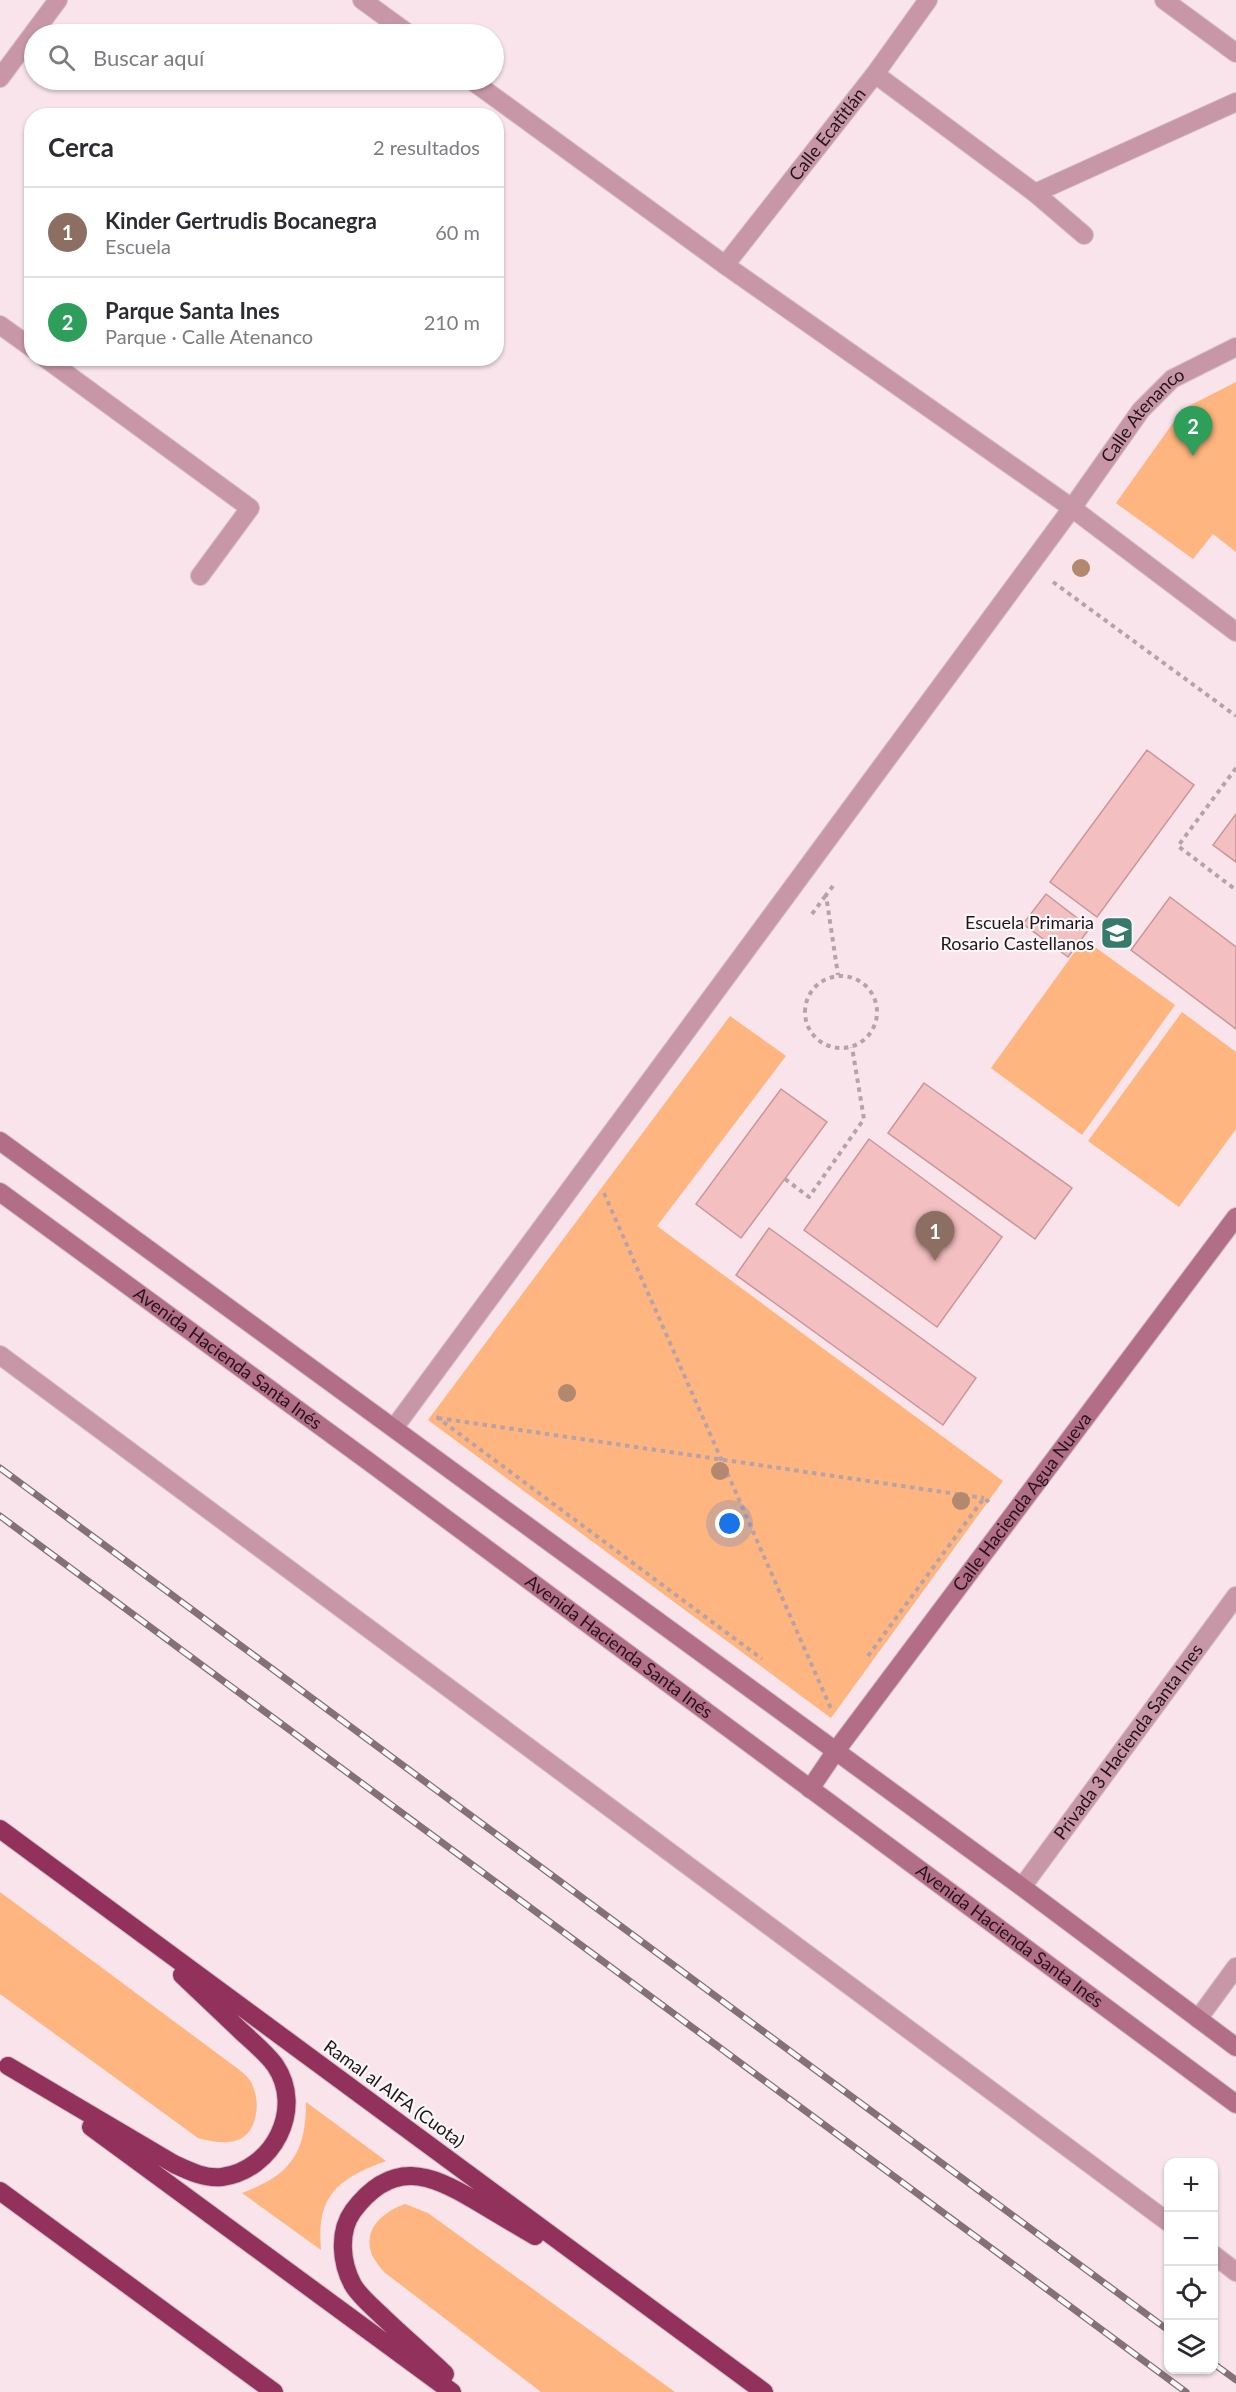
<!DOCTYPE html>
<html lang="es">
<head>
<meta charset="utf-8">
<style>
	:root { --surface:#fff; --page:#f7f7f7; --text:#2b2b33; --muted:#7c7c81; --line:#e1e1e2; --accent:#37796a }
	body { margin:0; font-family:Lato,sans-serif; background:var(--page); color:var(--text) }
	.controls { position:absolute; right:18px; bottom:18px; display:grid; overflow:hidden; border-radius:12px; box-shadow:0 2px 4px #0004 }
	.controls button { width:54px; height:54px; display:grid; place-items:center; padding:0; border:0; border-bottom:2px solid var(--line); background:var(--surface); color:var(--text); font:30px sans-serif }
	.you { position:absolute; left:730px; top:1524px; width:21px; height:21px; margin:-15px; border:4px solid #fff; border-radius:50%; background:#1a73e8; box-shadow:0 0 0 9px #1a73e833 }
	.badge { display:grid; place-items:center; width:39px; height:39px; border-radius:50%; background:var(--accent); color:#fff; font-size:20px; font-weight:700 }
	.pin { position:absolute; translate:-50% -50px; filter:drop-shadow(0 2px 3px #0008) }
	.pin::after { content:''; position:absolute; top:32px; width:21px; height:18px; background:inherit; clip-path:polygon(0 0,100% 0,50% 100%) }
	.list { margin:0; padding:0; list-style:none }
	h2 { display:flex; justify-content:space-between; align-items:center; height:78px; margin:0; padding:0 24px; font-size:26px }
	h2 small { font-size:20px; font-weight:400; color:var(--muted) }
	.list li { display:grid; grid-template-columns:39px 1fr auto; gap:18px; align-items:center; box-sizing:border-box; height:90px; padding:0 24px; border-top:2px solid var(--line) }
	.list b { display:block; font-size:22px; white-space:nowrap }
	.list p { margin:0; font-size:20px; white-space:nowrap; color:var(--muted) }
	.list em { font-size:20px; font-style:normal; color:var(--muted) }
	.icon { flex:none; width:33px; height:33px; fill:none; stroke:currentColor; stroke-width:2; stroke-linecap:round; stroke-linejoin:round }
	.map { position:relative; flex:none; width:1236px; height:2392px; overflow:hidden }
	.search { position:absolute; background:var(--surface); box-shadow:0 2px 4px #0004; left:24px; top:24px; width:480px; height:66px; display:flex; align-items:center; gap:15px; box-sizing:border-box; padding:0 21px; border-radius:33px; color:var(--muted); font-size:22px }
	.panel { position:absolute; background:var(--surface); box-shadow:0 2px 4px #0004; left:24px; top:108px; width:480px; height:258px; border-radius:24px }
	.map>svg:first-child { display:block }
	.green { fill:#ffb57f }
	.building { fill:#f3bfc0; stroke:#c99798; stroke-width:1.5 }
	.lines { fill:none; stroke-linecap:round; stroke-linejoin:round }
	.lane-casing { stroke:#d3bec5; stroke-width:20 }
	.street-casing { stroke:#d3bec5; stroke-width:20 }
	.secondary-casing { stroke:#d3bec5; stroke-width:20 }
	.highway-casing { stroke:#d3bec5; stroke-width:20 }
	.path { stroke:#b6a2a9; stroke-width:4; stroke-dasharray:4.5 4.5; stroke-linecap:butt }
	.lane { stroke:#c797a8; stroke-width:18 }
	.street { stroke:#c797a8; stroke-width:18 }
	.secondary { stroke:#b26e87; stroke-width:18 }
	.highway { stroke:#92325c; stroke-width:18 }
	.rail-casing { stroke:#847178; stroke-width:7 }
	.rail { stroke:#f8f8f8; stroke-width:4.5; stroke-dasharray:14; stroke-linecap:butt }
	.tree { fill:#b2896f }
	.labels { text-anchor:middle; stroke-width:4.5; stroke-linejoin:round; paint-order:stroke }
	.street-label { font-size:18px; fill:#25131a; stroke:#f8f8f8 }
	.poi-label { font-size:18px; fill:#25131a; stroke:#f8f8f8; text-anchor:end }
</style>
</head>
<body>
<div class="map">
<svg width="1236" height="2392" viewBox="0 0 1236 2392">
	<rect width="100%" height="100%" fill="#f9e4eb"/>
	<path class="green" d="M1236 382V552L1213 534 1193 559 1116 503 1183 409Z
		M1084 939 1175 1005 1082 1135 991 1068Z
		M1182 1012 1236 1052V1129L1179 1207 1088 1141Z
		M730 1016 786 1056 657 1226 1003 1481 831 1718 428 1420Z
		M0 1892 230 2063C237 2068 247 2075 251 2082 256 2092 258 2103 256 2114 250 2147 224 2145 198 2138L0 1994Z
		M306 2102 386 2161C337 2179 316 2196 321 2250L242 2193C290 2175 306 2154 306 2102Z
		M405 2204 428 2213 675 2392H541L384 2272C380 2267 375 2261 372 2255 362 2229 383 2212 405 2204Z"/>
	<path class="building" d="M1147 750 1194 785 1097 917 1050 882Z
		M1236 814V862L1213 845Z
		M1046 894 1090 928 1068 957 1023 924Z
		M1170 897 1236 947V1029L1131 950Z
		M924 1083 1072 1188 1035 1239 888 1133Z
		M781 1089 827 1122 741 1238 696 1204Z
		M869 1139 1002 1237 937 1327 804 1230Z
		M769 1228 976 1378 943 1425 736 1275Z"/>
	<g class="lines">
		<g class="lane-casing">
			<path id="lane" d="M0 325 32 348
				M45 358 250 508 200 576"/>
		</g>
		<g class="street-casing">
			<g id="street">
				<path d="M362 0 409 34"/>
				<path d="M1164 0 1236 53"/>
				<path d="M875 74 1035 193 1084 235"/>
				<path d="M0 78 58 0"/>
				<path d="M471 80 725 265 1072 508 1236 632"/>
				<path d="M1035 193 1236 102"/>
				<path id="s1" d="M725 265 875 74 928 0"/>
				<path d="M0 1355 1168 2222"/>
				<path id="s2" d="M394 1428 1072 508 1141 410 1172 379 1236 347"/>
				<path id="s3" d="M1022 1887 1236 1596"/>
				<path d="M1198 2019 1236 1967"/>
				<path d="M1214 2255 1236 2272"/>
			</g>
		</g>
		<g class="secondary-casing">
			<g id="secondary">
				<path d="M0 1141 1022 1887 1236 2047"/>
				<path id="s4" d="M0 1192 368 1461 1236 2104"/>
				<path id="s5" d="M810 1789 835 1752 1236 1217"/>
			</g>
		</g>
		<g class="highway-casing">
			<path id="highway" d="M0 1829 764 2392
				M8 2066 174 2164C189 2171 205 2179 222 2177 273 2170 305 2109 275 2065 266 2053 253 2042 242 2032 222 2013 202 1994 182 1975
				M91 2127 452 2392
				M0 2191 274 2392
				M445 2374C425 2355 404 2337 384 2318 374 2308 360 2297 353 2285 341 2263 338 2232 353 2211 392 2159 429 2173 476 2201 496 2213 516 2225 535 2236"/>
		</g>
		<path class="path" d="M1053 582 1236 716
			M1236 768 1178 846 1236 890
			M833 886 826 895 838 975
			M812 914 826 895
			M805 1012a36 36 0 1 1 72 0a36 36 0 1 1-72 0Z
			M785 1179 809 1197 864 1119 852 1047
			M604 1193 832 1711
			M439 1416 438 1418 762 1659
			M438 1418 984 1498
			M868 1656 984 1498 989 1502"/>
		<use href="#lane" class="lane"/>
		<use href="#street" class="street"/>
		<use href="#secondary" class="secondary"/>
		<use href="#highway" class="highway"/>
		<g class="rail-casing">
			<path id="rail" d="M0 1468 1168 2330
				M0 1516 1186 2392
				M1214 2364 1236 2380"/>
		</g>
		<use href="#rail" class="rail"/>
	</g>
	<g class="tree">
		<circle cx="1081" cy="568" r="9"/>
		<circle cx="567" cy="1393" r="9"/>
		<circle cx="720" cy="1471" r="9"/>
		<circle cx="961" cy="1501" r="9"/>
	</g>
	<defs>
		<g id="school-square" transform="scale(1.725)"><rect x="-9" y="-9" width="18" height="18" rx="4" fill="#37796a" stroke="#f8f8f8"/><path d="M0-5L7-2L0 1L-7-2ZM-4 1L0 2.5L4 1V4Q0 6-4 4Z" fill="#fff"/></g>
	</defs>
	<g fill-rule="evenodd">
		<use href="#school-square" x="1117" y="933"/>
	</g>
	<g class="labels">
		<g class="street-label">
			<text dy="6" stroke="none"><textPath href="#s1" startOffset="166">Calle Ecatitlán</textPath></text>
			<text dy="6" stroke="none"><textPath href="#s2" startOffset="1260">Calle Atenanco</textPath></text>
			<text dy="6" stroke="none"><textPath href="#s4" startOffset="282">Avenida Hacienda Santa Inés</textPath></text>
			<text dy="6" stroke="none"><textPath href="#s5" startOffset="357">Calle Hacienda Agua Nueva</textPath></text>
			<text dy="6" stroke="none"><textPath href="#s4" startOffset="768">Avenida Hacienda Santa Inés</textPath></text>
			<text dy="6" stroke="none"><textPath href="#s3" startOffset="180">Privada 3 Hacienda Santa Ines</textPath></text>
			<text dy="6" stroke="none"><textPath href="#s4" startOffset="1254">Avenida Hacienda Santa Inés</textPath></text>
			<text transform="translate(394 2094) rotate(36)" y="6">Ramal al AIFA (Cuota)</text>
		</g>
		<g class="poi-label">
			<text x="1094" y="929">Escuela Primaria<tspan x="1094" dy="21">Rosario Castellanos</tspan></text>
		</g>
	</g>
</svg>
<div class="controls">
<button>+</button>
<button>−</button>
<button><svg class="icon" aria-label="locate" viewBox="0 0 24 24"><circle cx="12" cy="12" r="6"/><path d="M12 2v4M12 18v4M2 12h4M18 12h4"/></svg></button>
<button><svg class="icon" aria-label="layers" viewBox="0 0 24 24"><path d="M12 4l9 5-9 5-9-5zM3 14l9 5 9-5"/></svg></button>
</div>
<div class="you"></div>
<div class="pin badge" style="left:935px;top:1261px;background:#8d6e63">1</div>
<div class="pin badge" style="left:1193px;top:456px;background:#2e9e5b">2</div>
<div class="search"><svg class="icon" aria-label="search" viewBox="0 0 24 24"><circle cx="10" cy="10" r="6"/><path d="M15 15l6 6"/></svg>Buscar aquí</div>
<section class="panel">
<h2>Cerca<small>2 resultados</small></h2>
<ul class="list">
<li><span class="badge" style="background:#8d6e63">1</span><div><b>Kinder Gertrudis Bocanegra</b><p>Escuela</p></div><em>60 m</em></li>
<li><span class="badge" style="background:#2e9e5b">2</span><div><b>Parque Santa Ines</b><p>Parque · Calle Atenanco</p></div><em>210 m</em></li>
</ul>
</section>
</div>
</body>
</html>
